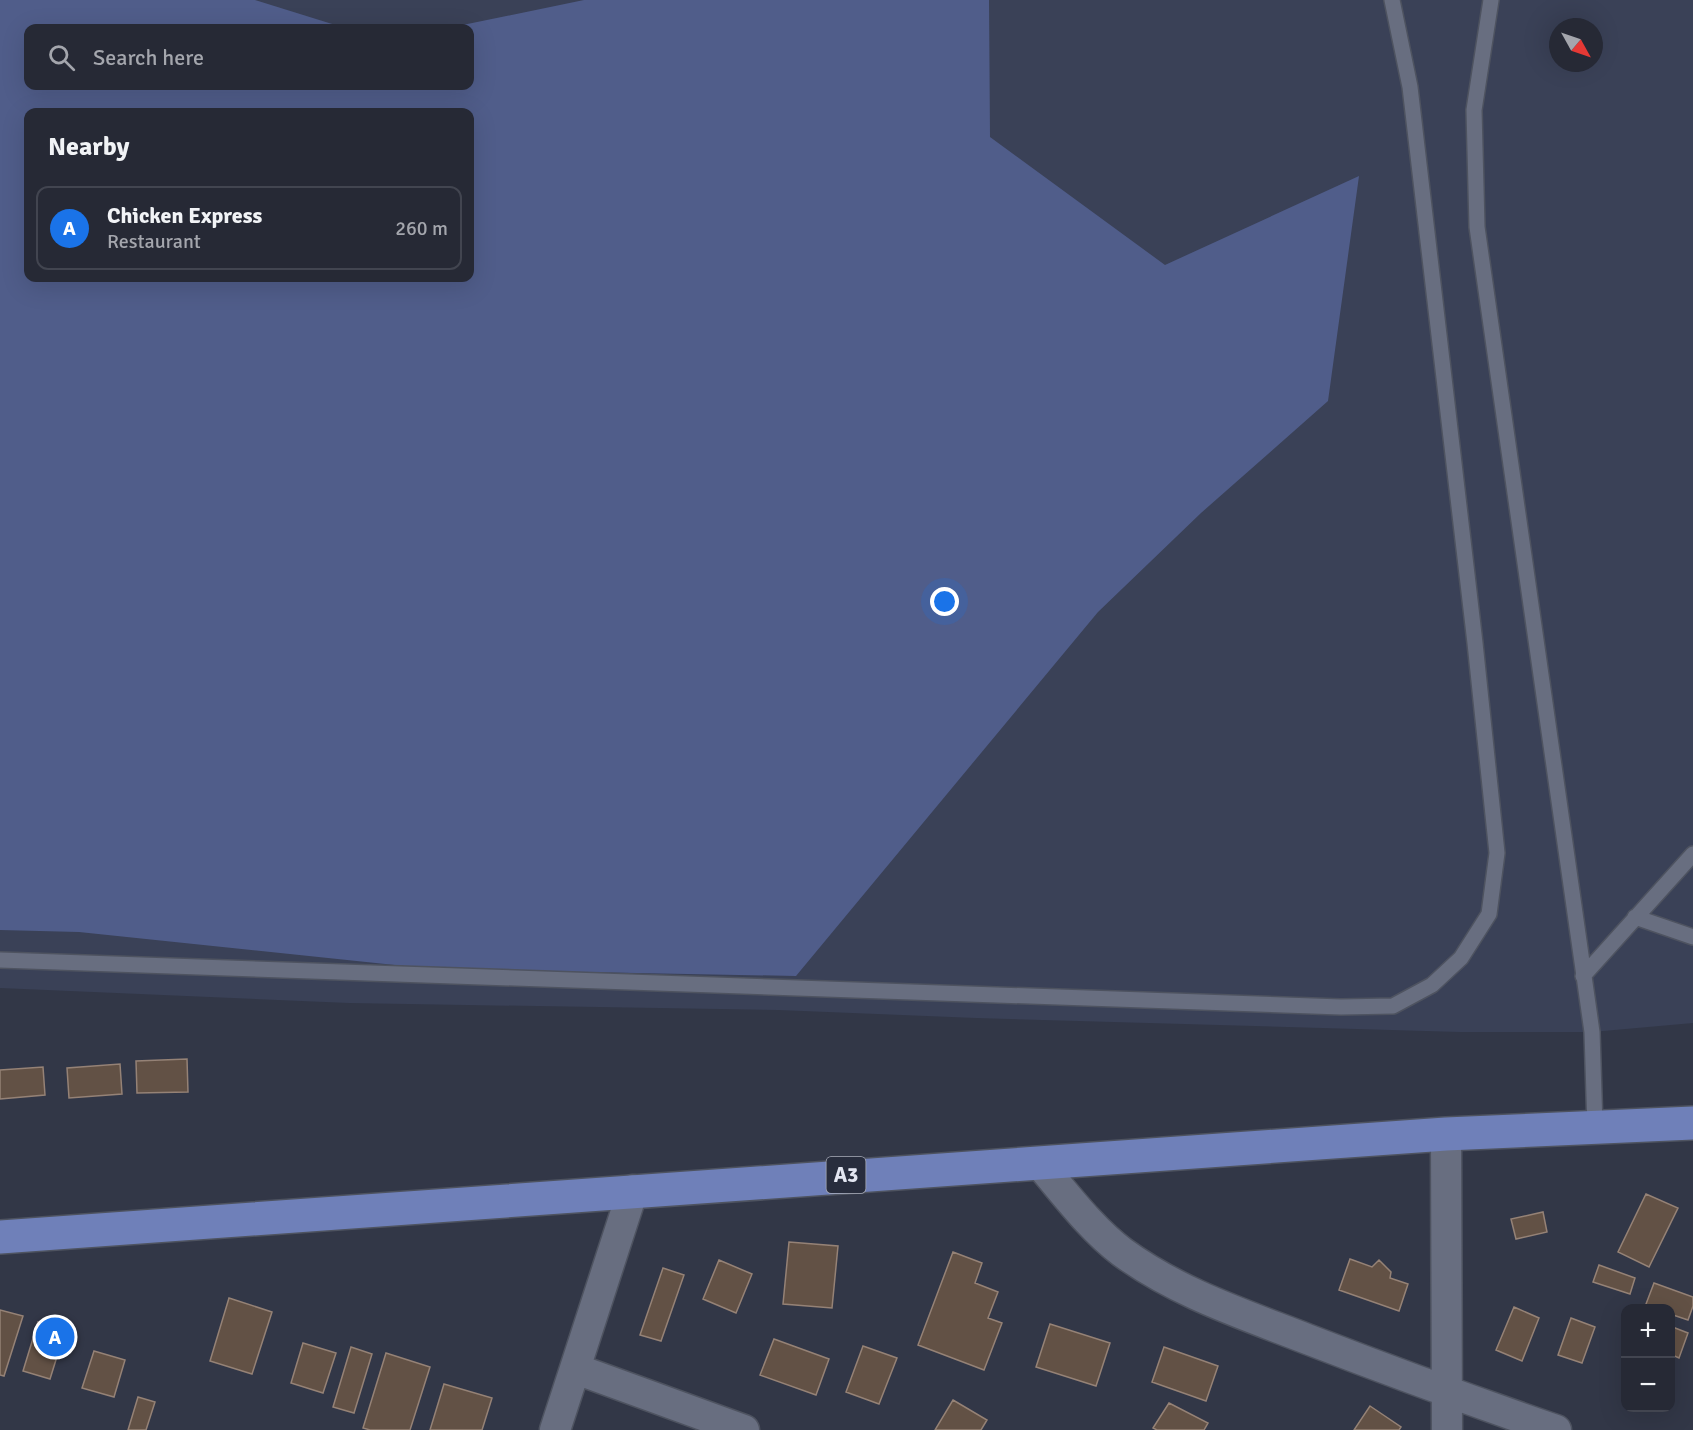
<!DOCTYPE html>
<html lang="en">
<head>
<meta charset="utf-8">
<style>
	:root { --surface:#262935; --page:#2e313d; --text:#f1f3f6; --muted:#a4a6ad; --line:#424550; --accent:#1a73e8 }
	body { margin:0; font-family:Signika,sans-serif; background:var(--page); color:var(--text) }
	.controls { position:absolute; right:18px; bottom:18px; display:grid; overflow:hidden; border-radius:12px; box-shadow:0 6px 24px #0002 }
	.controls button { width:54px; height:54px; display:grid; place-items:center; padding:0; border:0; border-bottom:2px solid var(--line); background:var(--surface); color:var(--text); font:30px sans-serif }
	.compass { position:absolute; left:1549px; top:18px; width:54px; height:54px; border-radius:50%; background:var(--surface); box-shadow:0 6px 24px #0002; rotate:130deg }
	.you { position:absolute; left:945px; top:602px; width:21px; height:21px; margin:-15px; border:4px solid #fff; border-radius:50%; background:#1a73e8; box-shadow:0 0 0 9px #1a73e833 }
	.badge { display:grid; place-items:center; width:39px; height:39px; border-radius:50%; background:var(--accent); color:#fff; font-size:20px; font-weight:700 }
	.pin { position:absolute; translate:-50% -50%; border:3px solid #fff; box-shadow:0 2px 6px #0006 }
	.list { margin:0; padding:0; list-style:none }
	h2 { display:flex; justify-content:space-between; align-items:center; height:78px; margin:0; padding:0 24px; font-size:26px }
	h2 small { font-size:20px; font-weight:400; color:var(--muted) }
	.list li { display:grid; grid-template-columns:39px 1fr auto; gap:18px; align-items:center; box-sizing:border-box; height:84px; margin:0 12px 12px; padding:0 12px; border:2px solid var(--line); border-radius:12px }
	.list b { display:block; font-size:22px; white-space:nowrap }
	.list p { margin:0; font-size:20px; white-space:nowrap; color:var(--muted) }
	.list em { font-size:20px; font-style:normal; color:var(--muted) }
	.icon { flex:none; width:33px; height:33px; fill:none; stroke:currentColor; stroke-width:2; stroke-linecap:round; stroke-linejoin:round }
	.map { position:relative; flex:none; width:1693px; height:1430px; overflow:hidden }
	.search { position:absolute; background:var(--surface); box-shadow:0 6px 24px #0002; left:24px; top:24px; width:450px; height:66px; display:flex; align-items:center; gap:15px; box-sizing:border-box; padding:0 21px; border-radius:12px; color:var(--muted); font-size:22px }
	.panel { position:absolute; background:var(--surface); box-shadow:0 6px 24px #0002; left:24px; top:108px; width:450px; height:174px; border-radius:12px }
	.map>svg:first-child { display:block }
	.built { fill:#3a4157; fill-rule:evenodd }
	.green { fill:#505d8a; fill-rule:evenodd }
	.building { fill:#625145; stroke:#958276; stroke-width:1.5 }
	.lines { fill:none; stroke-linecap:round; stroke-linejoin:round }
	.service-casing { stroke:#4e5360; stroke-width:18 }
	.minor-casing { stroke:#4e5360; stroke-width:33 }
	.trunk-casing { stroke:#4e5360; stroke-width:36 }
	.service { stroke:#686e80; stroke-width:15 }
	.minor { stroke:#686e80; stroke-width:30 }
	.trunk { stroke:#6f80b9; stroke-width:33 }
	.labels { text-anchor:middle; stroke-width:5; stroke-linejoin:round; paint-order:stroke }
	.shield { fill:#282d3d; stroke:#abaebb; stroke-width:1.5 }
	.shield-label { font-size:21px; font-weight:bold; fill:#e3e6f1 }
</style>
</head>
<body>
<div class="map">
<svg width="1693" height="1430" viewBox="0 0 1693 1430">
	<rect width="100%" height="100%" fill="#323747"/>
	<path class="built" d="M0 0H1693V1023L1592 1032H1460L976 1018 778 1010 349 1003 0 988ZM1558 27H1594V63H1558ZM28 28H470V86H28ZM28 112H470V278H28Z"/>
	<path class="green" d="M0 0H255L345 28H28V86H470V28H448L584 0H989L990 137 1165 265 1359 176 1328 401 1201 513 1098 612 796 976 433 969 79 932 0 930ZM28 112H470V278H28Z"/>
	<path class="building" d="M187 1059 188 1092 137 1093 136 1061Z
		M120 1064 122 1094 69 1098 67 1068Z
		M43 1067 45 1095 0 1099V1070Z
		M1646 1194 1678 1208 1649 1267 1618 1252Z
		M1543 1212 1547 1232 1516 1239 1511 1219Z
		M789 1242 838 1246 832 1308 783 1304Z
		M953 1252 982 1263 975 1283 998 1292 988 1318 1002 1323 984 1370 918 1345Z
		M1350 1259 1372 1267 1379 1260 1391 1272 1390 1278 1408 1284 1399 1311 1339 1290Z
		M719 1260 752 1274 736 1313 703 1299Z
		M1599 1265 1635 1278 1630 1294 1593 1282Z
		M663 1268 684 1275 661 1341 640 1335Z
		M1654 1283 1693 1297V1306L1688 1320 1670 1314V1308H1657L1646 1304Z
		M229 1298 272 1312 252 1374 210 1361Z
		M1514 1307 1539 1318 1522 1361 1496 1350Z
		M0 1310 23 1316 4 1376 0 1375Z
		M1571 1318 1595 1327 1582 1363 1558 1355Z
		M38 1322 65 1331 50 1379 23 1371Z
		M1050 1324 1110 1343 1096 1386 1036 1367Z
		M1670 1326 1688 1333 1679 1358 1670 1354Z
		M774 1339 829 1359 816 1395 760 1375Z
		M303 1343 336 1353 323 1393 291 1383Z
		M863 1346 897 1358 879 1404 846 1392Z
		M351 1347 372 1354 354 1413 333 1407Z
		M1164 1347 1218 1366 1206 1401 1152 1382Z
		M94 1351 125 1360 114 1397 82 1388Z
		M386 1353 430 1367 410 1430H370L363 1428Z
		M444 1384 492 1398 482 1430H430Z
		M138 1397 155 1402 146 1430H128Z
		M953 1400 987 1420 981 1430H935Z
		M1169 1403 1208 1423 1204 1430H1157L1153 1428Z
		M1370 1406 1401 1427 1399 1430H1354Z"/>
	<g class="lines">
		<g class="service-casing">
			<path id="service" d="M1491 0 1474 110 1477 227 1592 1032 1595 1127
				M1635 917 1693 937
				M0 960 1341 1007 1393 1006 1432 985 1461 958 1489 914 1497 853 1475 643 1410 87 1392 0
				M1583 976 1693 854"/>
		</g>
		<g class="minor-casing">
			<path id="minor" d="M1446 1134 1447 1430
				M1038 1162C1064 1192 1090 1228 1122 1252 1178 1293 1243 1314 1307 1339 1390 1371 1472 1401 1556 1430
				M576 1369 744 1430
				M555 1430 633 1190"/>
		</g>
		<g class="trunk-casing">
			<path id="trunk" d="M0 1237 1446 1134 1693 1123"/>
		</g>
		<use href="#service" class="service"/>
		<use href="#minor" class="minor"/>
		<use href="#trunk" class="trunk"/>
	</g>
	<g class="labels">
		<rect class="shield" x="826.5" y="1157" width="39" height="36" rx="4.5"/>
		<g class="shield-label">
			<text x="846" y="1182">A3</text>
		</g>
	</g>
</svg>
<div class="controls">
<button>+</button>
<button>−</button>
</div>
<svg class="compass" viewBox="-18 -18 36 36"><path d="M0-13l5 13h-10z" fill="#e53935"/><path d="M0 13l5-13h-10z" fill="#a4a6ad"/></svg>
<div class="you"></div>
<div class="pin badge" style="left:55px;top:1337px">A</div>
<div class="search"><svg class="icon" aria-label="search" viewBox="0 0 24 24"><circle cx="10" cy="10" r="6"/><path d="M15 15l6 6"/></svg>Search here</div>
<section class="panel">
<h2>Nearby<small></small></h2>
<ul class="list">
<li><span class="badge">A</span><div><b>Chicken Express</b><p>Restaurant</p></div><em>260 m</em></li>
</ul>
</section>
</div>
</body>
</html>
